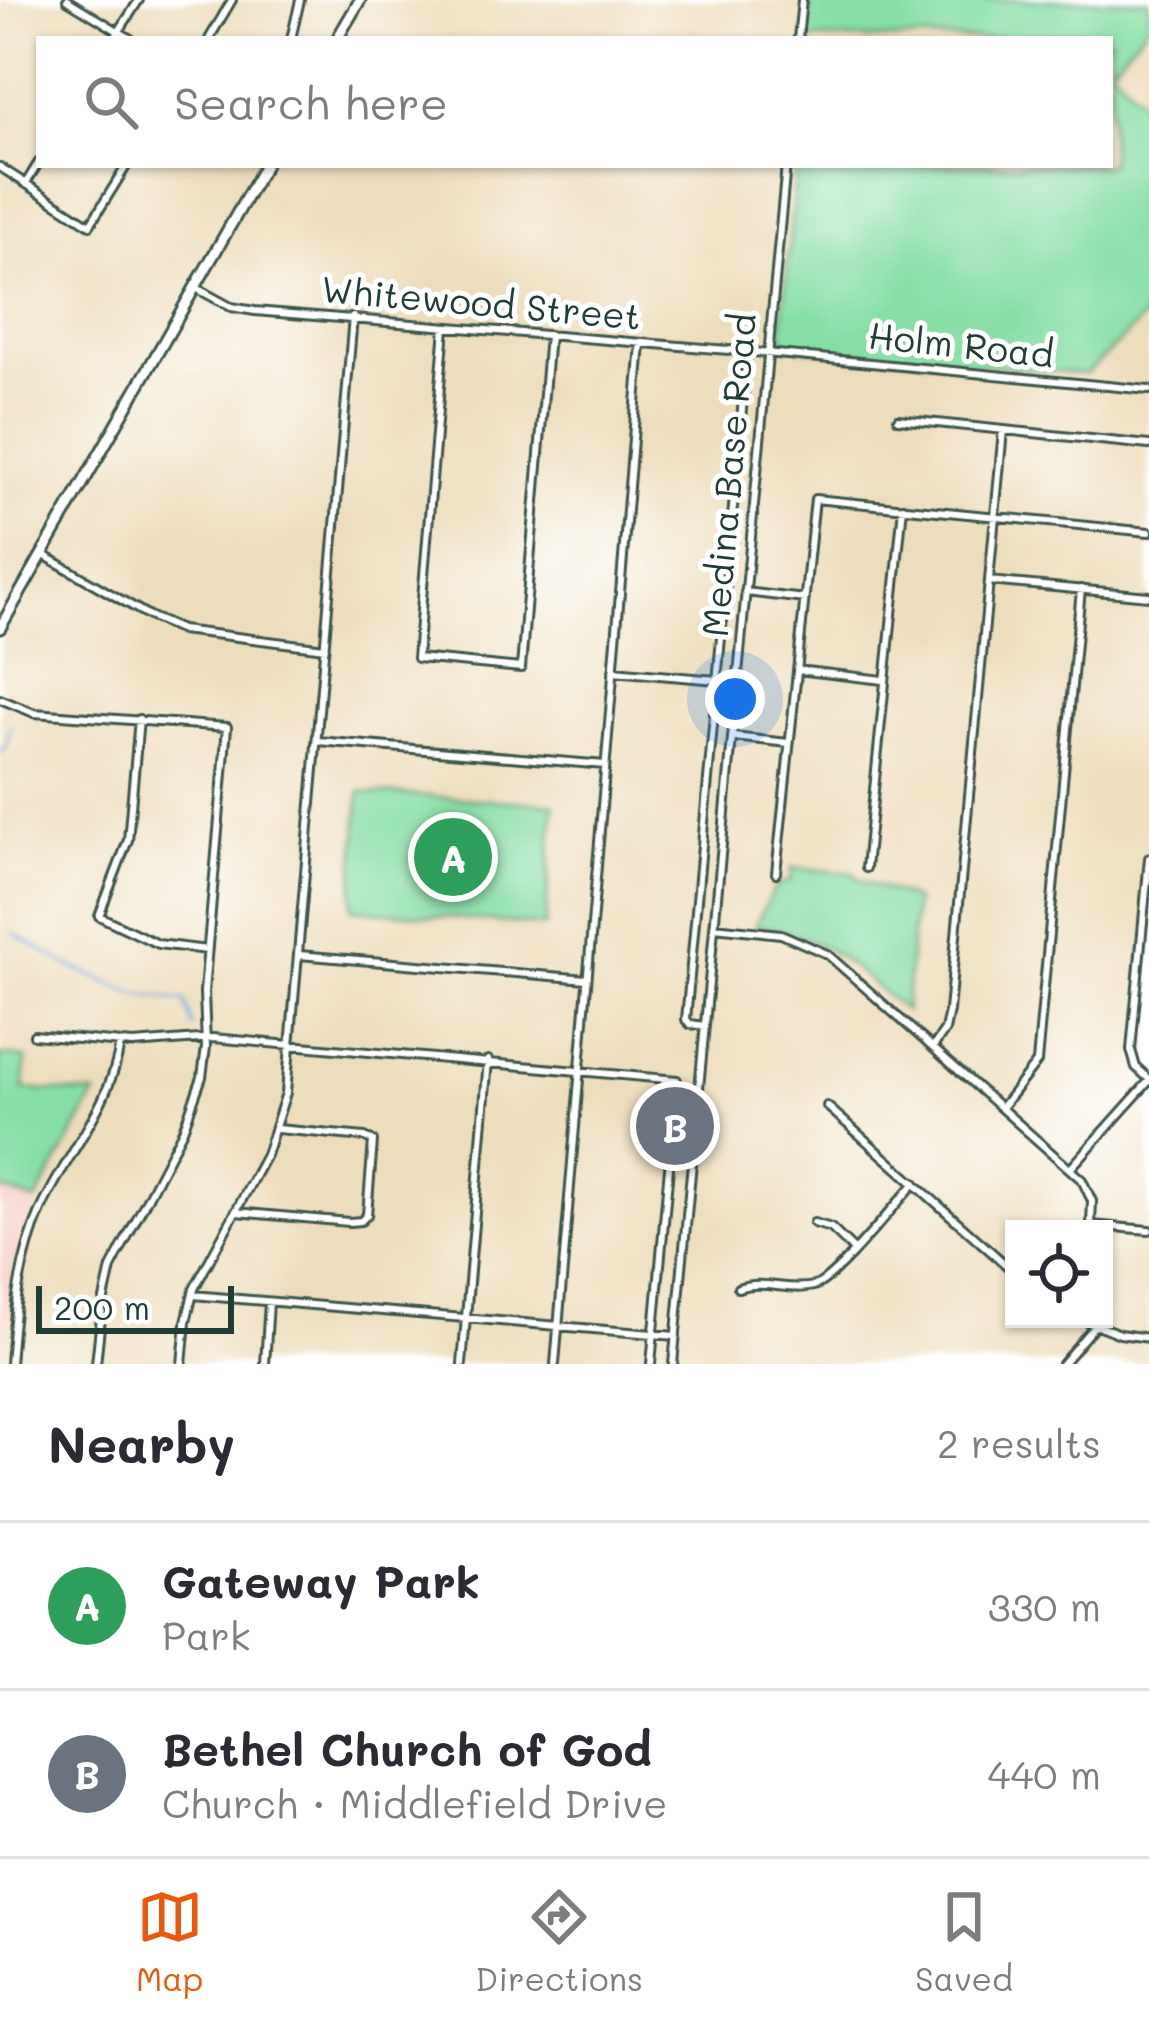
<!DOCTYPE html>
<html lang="en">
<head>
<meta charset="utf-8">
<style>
	:root { --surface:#fff; --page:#f7f7f7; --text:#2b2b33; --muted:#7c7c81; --line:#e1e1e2; --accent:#ea580c }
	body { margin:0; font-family:Mali,sans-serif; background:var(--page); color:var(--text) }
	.controls { position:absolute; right:36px; bottom:36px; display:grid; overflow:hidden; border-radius:0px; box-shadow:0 3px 9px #0004 }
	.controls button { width:108px; height:108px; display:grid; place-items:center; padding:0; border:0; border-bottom:3px solid var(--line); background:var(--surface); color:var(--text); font:60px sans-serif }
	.scale { position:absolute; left:36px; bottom:30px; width:198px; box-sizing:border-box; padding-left:12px; border:6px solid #1f3d34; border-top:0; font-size:33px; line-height:42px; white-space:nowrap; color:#1f3d34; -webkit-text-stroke:9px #fff; paint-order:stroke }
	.you { position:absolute; left:735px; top:699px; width:42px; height:42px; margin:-30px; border:9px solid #fff; border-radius:50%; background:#1a73e8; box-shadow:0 0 0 18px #1a73e833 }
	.badge { display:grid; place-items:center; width:78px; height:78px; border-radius:50%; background:var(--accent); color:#fff; font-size:39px; font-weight:700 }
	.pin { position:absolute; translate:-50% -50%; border:6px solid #fff; box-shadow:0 3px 12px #0006 }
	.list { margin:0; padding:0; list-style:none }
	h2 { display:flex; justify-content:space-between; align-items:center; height:156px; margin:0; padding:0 48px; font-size:51px }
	h2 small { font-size:39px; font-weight:400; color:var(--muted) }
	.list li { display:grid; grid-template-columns:78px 1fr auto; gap:36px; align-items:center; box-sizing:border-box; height:168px; padding:0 48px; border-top:3px solid var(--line) }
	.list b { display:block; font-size:45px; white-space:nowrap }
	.list p { margin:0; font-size:39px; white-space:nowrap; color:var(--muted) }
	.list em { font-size:39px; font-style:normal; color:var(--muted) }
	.icon { flex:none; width:66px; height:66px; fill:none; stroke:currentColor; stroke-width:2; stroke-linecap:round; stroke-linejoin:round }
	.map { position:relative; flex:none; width:1149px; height:1364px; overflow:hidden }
	.search { position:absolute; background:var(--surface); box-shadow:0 3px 9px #0004; left:36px; right:36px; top:36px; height:132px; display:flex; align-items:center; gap:30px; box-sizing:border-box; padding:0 42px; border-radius:0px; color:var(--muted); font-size:45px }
	.sheet { height:492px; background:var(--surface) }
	nav { display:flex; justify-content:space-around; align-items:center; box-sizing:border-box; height:168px; border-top:3px solid var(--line); background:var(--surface); font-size:33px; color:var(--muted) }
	nav a { display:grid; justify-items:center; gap:6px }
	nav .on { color:var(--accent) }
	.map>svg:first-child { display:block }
	.built { fill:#f7d0c9 }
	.green { fill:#86dea4; stroke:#528e6c; stroke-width:3 }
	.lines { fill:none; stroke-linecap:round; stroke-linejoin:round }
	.stream { stroke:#6ba5db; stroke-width:3 }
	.minor-casing { stroke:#3e5548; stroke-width:12 }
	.major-casing { stroke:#3e5548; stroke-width:15 }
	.minor { stroke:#fff; stroke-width:6 }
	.major { stroke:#fff; stroke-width:9 }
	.labels { text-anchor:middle; stroke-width:10; stroke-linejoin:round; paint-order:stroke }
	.street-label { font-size:36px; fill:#1f3d34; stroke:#fff }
</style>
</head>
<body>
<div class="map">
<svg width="1149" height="1364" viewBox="0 0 1149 1364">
	<rect width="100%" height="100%" fill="#fff"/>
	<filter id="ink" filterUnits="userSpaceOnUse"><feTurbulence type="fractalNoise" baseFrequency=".00833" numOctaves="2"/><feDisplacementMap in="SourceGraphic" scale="24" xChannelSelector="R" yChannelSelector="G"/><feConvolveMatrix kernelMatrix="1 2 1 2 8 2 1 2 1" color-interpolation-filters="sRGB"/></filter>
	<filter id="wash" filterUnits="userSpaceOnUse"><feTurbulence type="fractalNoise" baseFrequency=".004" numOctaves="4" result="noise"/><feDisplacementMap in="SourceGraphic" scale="48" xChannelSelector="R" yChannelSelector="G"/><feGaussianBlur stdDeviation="2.7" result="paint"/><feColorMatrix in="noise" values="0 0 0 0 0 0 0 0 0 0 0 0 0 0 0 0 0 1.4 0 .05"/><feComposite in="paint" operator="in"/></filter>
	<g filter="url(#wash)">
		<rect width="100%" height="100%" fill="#edb"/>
		<path class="built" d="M0 1189 36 1201 13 1268 2 1364Z"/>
		<path class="green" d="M811 0H1149V24L1111 67 1149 109V313L1086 374 787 347 781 336 796 165H1110V39H807Z
			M360 792 554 804 545 926 352 909Z
			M792 868 853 873 859 880 915 900 905 1011C853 969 825 934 755 925L775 887 791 880Z
			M0 1055 26 1058 24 1089 96 1094 36 1201 0 1189Z"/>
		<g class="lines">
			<path class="stream" d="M0 753 7 743 11 725
				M13 933 69 966 133 993 185 1001 193 1026"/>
		</g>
	</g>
	<g filter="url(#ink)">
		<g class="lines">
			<g class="minor-casing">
				<path id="minor" d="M67 0 131 39
					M114 39 139 0
					M209 39 232 0
					M291 39 300 0
					M798 39 802 0
					M0 167 90 225 127 165
					M26 183 39 162
					M196 288 231 307 255 311 788 355 1149 390
					M445 327 417 658 521 668 549 335
					M898 419 1149 445
					M42 554 151 617 181 630 325 648
					M989 581 1149 596
					M745 592 805 599
					M797 670 883 680
					M613 671 717 680
					M0 699 34 713 227 727 204 992 206 1047 202 1077 183 1130 111 1268 102 1308 96 1364
					M139 719 128 840 99 916 158 944 207 950
					M733 737 789 743
					M318 741 605 765
					M1149 858 1131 1050 1136 1067 1149 1079
					M866 868 903 507
					M776 873 815 499 1149 532
					M714 927 781 934 827 954 1082 1180 1092 1201 1091 1225 1149 1230
					M299 955 587 979
					M705 1026 690 1024 686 1020 747 354
					M34 1035 133 1044 213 1038 677 1080 651 1364
					M933 1047 945 1030 949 1011 1003 430
					M827 1106 1014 1272
					M1001 1108 1037 1062 1081 589
					M1070 1169 1149 1081
					M236 1212 349 1222 361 1221 367 1215 373 1141 365 1137 277 1129
					M814 1223 831 1228 854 1250
					M738 1288C763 1279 789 1292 814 1286 833 1282 898 1201 915 1183
					M193 1295 676 1336
					M1081 1319 1120 1334 1149 1338
					M10 1364C14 1311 19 1260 41 1210 66 1154 112 1105 120 1043
					M182 1364 186 1322 194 1289 266 1155 286 1093 353 317
					M265 1364 269 1302
					M462 1364 488 1060
					M555 1364 641 344
					M673 1364 786 165
					M1062 1364 1095 1325"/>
			</g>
			<g class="major-casing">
				<path id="major" d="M337 39 360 0
					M0 628 265 165"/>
			</g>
			<use href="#minor" class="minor"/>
			<use href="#major" class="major"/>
		</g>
	</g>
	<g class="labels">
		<g class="street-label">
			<text transform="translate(481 303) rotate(5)" y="13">Whitewood Street</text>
			<text transform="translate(961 345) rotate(6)" y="13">Holm Road</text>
			<text transform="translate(729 475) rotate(-85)" y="13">Medina Base Road</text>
		</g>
	</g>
</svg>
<div class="controls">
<button><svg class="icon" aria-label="locate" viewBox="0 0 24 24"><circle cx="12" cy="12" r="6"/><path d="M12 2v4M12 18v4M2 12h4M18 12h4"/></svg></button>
</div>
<div class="scale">200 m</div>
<div class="you"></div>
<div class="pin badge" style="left:453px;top:857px;background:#2e9e5b">A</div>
<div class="pin badge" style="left:675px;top:1126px;background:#6b7280">B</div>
<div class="search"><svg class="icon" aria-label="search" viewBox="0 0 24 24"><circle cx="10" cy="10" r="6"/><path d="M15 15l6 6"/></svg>Search here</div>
</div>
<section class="sheet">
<h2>Nearby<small>2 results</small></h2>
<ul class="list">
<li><span class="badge" style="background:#2e9e5b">A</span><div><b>Gateway Park</b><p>Park</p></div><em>330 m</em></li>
<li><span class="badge" style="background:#6b7280">B</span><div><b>Bethel Church of God</b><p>Church · Middlefield Drive</p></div><em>440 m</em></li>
</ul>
</section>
<nav>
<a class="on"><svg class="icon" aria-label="map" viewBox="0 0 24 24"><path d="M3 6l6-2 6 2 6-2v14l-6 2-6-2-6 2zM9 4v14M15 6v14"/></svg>Map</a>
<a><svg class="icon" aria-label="directions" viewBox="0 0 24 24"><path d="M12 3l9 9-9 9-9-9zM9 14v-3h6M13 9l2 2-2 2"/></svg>Directions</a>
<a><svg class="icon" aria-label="saved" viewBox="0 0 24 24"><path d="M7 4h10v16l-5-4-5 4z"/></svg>Saved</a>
</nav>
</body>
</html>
